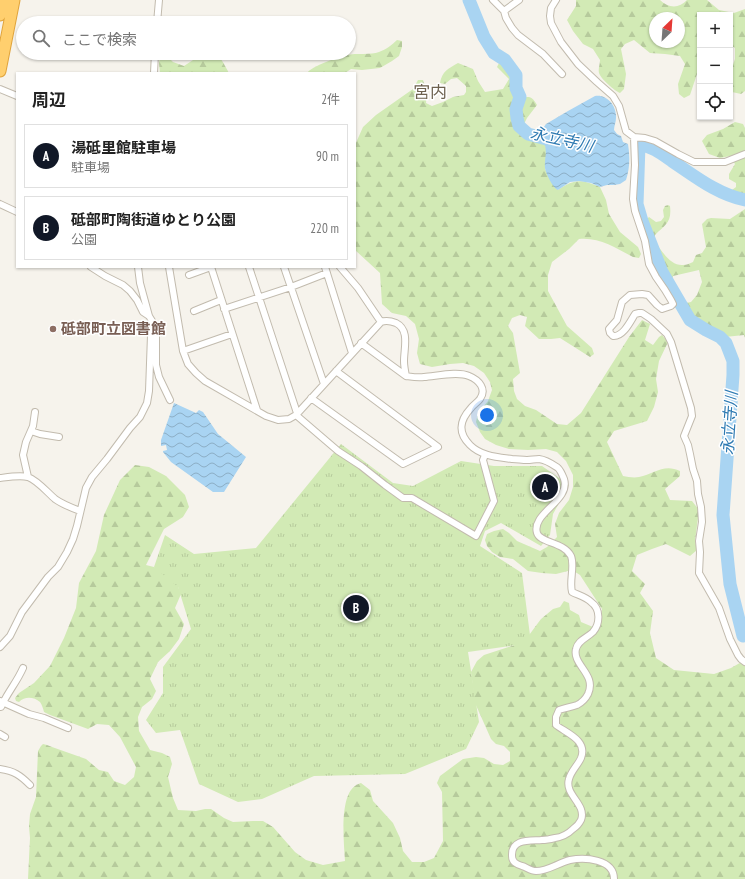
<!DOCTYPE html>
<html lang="ja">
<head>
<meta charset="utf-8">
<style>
	:root { --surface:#fff; --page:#f2f2f2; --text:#222; --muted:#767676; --line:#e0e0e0; --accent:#111827 }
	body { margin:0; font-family:"PT Sans Narrow","Noto Sans JP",sans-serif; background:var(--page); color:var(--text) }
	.controls { position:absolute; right:12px; top:12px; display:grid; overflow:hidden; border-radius:0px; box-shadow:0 1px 3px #0004 }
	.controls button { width:36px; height:36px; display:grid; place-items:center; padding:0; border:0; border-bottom:1px solid var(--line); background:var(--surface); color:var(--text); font:20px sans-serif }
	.compass { position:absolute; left:649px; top:12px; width:36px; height:36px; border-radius:50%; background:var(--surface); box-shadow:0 1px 3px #0004; rotate:25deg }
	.you { position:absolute; left:487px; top:415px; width:14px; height:14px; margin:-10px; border:3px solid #fff; border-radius:50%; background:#1a73e8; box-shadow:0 0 0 6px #1a73e833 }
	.badge { display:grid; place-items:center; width:26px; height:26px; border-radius:50%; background:var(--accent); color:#fff; font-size:13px; font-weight:700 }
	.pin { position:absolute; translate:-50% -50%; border:2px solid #fff; box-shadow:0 1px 4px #0006 }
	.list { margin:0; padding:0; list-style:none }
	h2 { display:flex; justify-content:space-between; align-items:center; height:52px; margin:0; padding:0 16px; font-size:17px }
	h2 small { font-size:13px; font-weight:400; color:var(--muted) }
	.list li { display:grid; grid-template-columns:26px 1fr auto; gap:12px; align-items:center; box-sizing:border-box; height:64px; margin:0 8px 8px; padding:0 8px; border:1px solid var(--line); border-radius:0px }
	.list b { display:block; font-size:15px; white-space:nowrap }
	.list p { margin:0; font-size:13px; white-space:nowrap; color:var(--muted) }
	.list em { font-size:13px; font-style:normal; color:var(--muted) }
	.icon { flex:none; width:22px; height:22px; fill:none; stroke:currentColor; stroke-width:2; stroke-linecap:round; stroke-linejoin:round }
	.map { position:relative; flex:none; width:745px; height:879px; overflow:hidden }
	.search { position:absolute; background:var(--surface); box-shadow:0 1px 3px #0004; left:16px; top:16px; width:340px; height:44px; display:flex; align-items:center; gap:10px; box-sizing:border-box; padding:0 14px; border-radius:22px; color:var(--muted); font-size:15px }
	.panel { position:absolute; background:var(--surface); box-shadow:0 1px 3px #0004; left:16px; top:72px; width:340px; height:196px; border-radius:0px }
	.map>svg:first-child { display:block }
	.forest { fill:url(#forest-firs); fill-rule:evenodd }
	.park { fill:url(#park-tufts) }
	.water { fill:url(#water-waves) }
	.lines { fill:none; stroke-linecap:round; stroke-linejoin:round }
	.river { stroke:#a9d4f2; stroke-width:13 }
	.street-casing { stroke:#c2bbae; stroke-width:8 }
	.highway-casing { stroke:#e0a43c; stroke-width:13 }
	.street { stroke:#fff; stroke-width:6 }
	.highway { stroke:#ffcf6e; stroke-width:11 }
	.education-dot { fill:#8d6e63; stroke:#fff; stroke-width:1.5 }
	.labels { text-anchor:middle; stroke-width:3; stroke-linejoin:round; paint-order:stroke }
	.education-label { font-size:15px; font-weight:bold; fill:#785e54; stroke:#fff; text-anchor:start }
	.water-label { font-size:16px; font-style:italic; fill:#2e7ab2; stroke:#fff }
	.quarter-label { font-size:17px; fill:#6e6250; stroke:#fff }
</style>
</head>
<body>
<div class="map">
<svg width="745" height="879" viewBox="0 0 745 879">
	<defs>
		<pattern id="forest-firs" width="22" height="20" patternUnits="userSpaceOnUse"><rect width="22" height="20" fill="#d2eab5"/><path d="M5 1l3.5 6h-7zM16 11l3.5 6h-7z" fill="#b6ca9c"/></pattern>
		<pattern id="park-tufts" width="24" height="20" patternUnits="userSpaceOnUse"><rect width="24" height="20" fill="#d2eab5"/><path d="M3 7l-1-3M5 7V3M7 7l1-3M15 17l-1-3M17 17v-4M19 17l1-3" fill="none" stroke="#b6ca9c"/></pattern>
		<pattern id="water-waves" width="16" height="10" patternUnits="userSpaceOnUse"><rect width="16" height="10" fill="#a9d4f2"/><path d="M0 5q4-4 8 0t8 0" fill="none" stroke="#8caec5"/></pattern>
	</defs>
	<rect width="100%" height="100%" fill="#f6f3ec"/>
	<path class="forest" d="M576 0H660C668 8 679 9 687 0H707L719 10 734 13 745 9V91L741 94 732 92 730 90V73L735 59V48L730 45V15H700V65L690 95 684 98 679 94 678 84 685 64 680 56 665 54 650 53 634 40 625 44 621 49 626 74 624 89 620 93C615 91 601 79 599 73 598 69 600 64 600 60L593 49 583 44 573 31 567 20 576 6ZM655 18H679V42H655Z
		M397 40 402 41V47L399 56 392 61 380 68 362 70 351 69 345 73H307C312 66 338 57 347 55 356 53 371 55 379 52 385 50 392 45 397 40Z
		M196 53C201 53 213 52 217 53 219 55 227 69 229 73H160L159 64 160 55H166L173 62 184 66 193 60Z
		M458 63 473 69 478 81 485 92 503 89 509 79 497 67 499 63 505 65 515 76V95C525 102 529 90 537 105L527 118 523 126 526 136 537 139 544 142 547 150 545 169 558 190C575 179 580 179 600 187L606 200 609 214 620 232 638 247 641 254 639 258 633 257C616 248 599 237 579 239L569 249 552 262 548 275V291L567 326 592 348 594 354 590 357 560 338 551 339H539L525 326 527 317 520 315 512 318 508 326 513 333 520 373 513 379 514 391 517 399 525 406 536 410 557 424 567 425 581 413 629 337 642 320 650 324 645 340 653 345 659 337 662 335 668 342 659 361 656 379 658 392 654 407 647 421 614 431 607 442 623 476C628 477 634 478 639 477 654 474 664 463 680 471V476L665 489 670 500 692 501 699 510 695 541 697 550 690 556 666 544 652 549 637 555 632 571 645 584 640 593 653 611 650 633 656 658 674 670 714 674 731 668 745 660V879H28L30 838 29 826 30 814 36 797 38 751 41 746 43 744 47 745 52 747 86 759 99 770 108 772 114 781 125 785 134 777 136 767 120 737 109 725 97 724 88 729 50 715 44 712C43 708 42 705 40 702 34 697 25 696 19 702L16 701 15 698 19 693 34 683 50 666 64 638 76 608 79 583 96 551 104 515 120 480 135 465 149 467 166 476 185 495 189 507 183 517 164 529 146 565 162 569 174 577 181 594 175 608 184 624 179 639 170 651 158 662 150 679 156 691 152 699 142 707 138 717 139 731 150 750 162 753 170 757 172 764 168 777 173 798 178 810 196 811 205 809H211L224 818 233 822 253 821H263L273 827 295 852 306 860 323 865 345 861C344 843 339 797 355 786 357 784 359 784 361 783L370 790 373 801 393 823 400 838 403 851 412 862H424L434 858 443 841 442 792 437 783 440 776 463 759 476 757 484 758 494 764 503 765 510 761V752L504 746 496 744 491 739 475 703 471 672 477 661 484 655 524 642 535 627 541 619 553 609 560 607 564 601 569 603 570 610 579 615 581 622 593 627 601 618 602 609 580 575 572 570 556 574 542 573 528 571 513 559 500 557 492 552 487 546 485 540 487 534 494 531 503 529 509 533 517 541 540 551 547 547 557 537 555 524 559 513 569 500 573 487V475L566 461 557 452 546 449 528 450 509 449 496 445 485 439 480 432 476 422 478 413 488 401 492 390 490 382 484 373 474 366 463 363 450 364 432 367 420 364 417 353 419 339 415 324 406 316 392 313 382 304 380 273 355 250V145L363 127 376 115 413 89 418 80H423L427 92 426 103 432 106 443 102 453 97 464 95 466 92V86L457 78 451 79 445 84 440 83C442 71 448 69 458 63Z
		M735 122 743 124 745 128V196H739L731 192 732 190 736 187V183L729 179V174L735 164 730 156 720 158 709 154 702 141 707 135 723 129Z
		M668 205 670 206C672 223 665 225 655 235L654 240C661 250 670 266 683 265 687 265 690 263 693 262L696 255 702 253 706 247 702 224 707 219 711 218 730 219 745 209V338L744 335 725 337 709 331 684 314 683 307 686 303 691 302 697 295 702 282 699 270 673 276 672 282 676 287 678 292 676 295H672L664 283 644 226 645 221 649 217 656 222 661 221 664 217 663 210 665 206Z"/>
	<path class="park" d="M341 444 393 483 413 486 461 461 494 466H542L569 485 553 514 550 535 541 546 501 523 485 531 480 546 522 573 531 643 468 652 479 722 466 749 405 774 314 776 262 799 238 802 199 784 180 730 156 733 146 720 163 693V667L191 629 178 587 154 567 165 535 194 554 256 548Z"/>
	<path class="water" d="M595 96C607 94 617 106 616 118 616 122 614 126 614 130L617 134 621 136 623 142 628 144C630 156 630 168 626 180L620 184 614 185H607L600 187 591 183 579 181 570 182 558 190C553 188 546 174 545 168 544 158 548 154 544 142L537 139V137L546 124 568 111Z
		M174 403 196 413 199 410 203 412 218 434 246 457 224 492H213L171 462 163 452V451L167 450 166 445 161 446V440Z"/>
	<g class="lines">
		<path class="river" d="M469 0 484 37 494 53 505 60 516 75V88L520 97 516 109 517 118 519 126 528 134 554 141
			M639 145 637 204 642 221 662 272 690 320 706 330 720 337 726 343 733 361V375L723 515 730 584 743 636
			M640 145C652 146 662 154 672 161 696 177 717 194 745 200"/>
		<g class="street-casing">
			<path id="street" d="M493 0 504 11 506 18 512 28 518 35 543 54 562 74
				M556 0 551 8 550 16 551 23 561 42 578 64 597 82 613 96 619 106 626 131 634 137 645 138 655 141 678 154 694 162H725L745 154
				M504 11 519 0
				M157 23 159 0
				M154 73 155 53
				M0 89 17 96
				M634 137 635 165 633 199 635 211 645 241 649 264 656 277 665 290 671 300 673 304 671 306 662 309 657 305 648 295 642 294 630 295 622 302 617 320 609 329 610 333 613 336C623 337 630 322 635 314L639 313H642L651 319 667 334 671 342 691 408 692 416 684 436 688 445 690 454 693 469 697 481 698 494 701 507 702 522 699 541 700 552 699 573 719 608 730 639 738 655 741 659 745 662
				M0 204 17 212
				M91 267 105 276 123 285 130 291 137 300 143 312 149 316
				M138 267 140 283 149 316 154 324 156 336V365L159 377 170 400
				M169 267 183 351 188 364 196 373 205 381 266 416 278 420 289 419 296 415 381 322C386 320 391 321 396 323 410 330 404 348 404 361 404 366 405 371 406 376 413 377 418 378 424 377 437 376 458 371 469 376 479 380 487 389 480 399 477 403 473 405 471 408 460 420 457 432 470 445 481 456 497 457 512 459 517 459 522 460 527 460 531 460 535 459 539 459 547 460 552 464 558 468 561 471 562 474 564 479 571 501 531 513 537 533 540 543 564 542 571 556 575 566 569 581 572 592 578 595 586 597 591 602 601 609 600 624 593 632 587 638 578 640 576 649 572 665 597 674 588 694 586 698 581 703 577 705 571 707 565 708 559 710L556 717V725C566 733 588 740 581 758 578 765 571 771 569 779 564 795 587 804 581 820 579 824 576 827 573 829 568 834 562 837 555 838 551 839 546 840 542 840 531 841 511 838 512 856 512 862 516 864 522 866 526 867 531 871 536 871 548 871 558 863 570 860 585 857 614 859 614 879
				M211 267 257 410
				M249 267 297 413
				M284 267 324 384
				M325 267 352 353
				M340 267 358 288 381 322
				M189 275 211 267
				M224 309 291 287 327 273
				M194 311 221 300
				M361 343 406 376
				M183 351 232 334
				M311 398 403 464 438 447 336 371
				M296 415 338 451 361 466 385 485 403 498H412L476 536 494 501 483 460 485 455
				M31 431 40 434 59 437
				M28 477 23 455 26 442 33 426 35 412
				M0 478C8 477 20 475 28 477 37 480 48 493 55 499 62 504 72 508 80 511
				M0 647 10 636 22 612 48 577 58 567 67 552 73 539 77 526 86 488 92 477 107 459 130 428 140 417 147 403 149 391 151 335 154 324
				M0 701 29 714 44 718 68 728
				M0 707H1C7 693 17 682 23 668
				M0 734 5 737
				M0 769C14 771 20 775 30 785"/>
		</g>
		<g class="highway-casing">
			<path id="highway" d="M0 15 3 0
				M0 71 14 0"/>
		</g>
		<use href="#street" class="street"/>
		<use href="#highway" class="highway"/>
	</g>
	<circle class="education-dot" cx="53" cy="329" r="4"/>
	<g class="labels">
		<g class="education-label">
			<text x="61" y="334">砥部町立図書館</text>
		</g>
		<g class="water-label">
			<text transform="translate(562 139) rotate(13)" y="6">永立寺川</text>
			<text transform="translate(729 423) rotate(-86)" y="6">永立寺川</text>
		</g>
		<g class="quarter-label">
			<text x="430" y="98">宮内</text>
		</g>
	</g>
</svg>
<div class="controls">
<button>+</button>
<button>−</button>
<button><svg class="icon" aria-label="locate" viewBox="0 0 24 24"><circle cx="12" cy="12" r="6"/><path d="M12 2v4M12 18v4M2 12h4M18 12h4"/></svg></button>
</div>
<svg class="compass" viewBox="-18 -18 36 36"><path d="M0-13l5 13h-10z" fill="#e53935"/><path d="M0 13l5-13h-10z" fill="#767676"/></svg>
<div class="you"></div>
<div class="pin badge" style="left:545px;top:487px">A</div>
<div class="pin badge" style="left:356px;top:608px">B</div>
<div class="search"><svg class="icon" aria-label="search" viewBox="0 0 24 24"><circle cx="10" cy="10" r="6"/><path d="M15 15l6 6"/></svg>ここで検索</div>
<section class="panel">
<h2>周辺<small>2件</small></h2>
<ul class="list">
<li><span class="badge">A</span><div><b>湯砥里館駐車場</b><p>駐車場</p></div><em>90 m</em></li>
<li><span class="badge">B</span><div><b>砥部町陶街道ゆとり公園</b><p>公園</p></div><em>220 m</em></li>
</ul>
</section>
</div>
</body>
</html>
